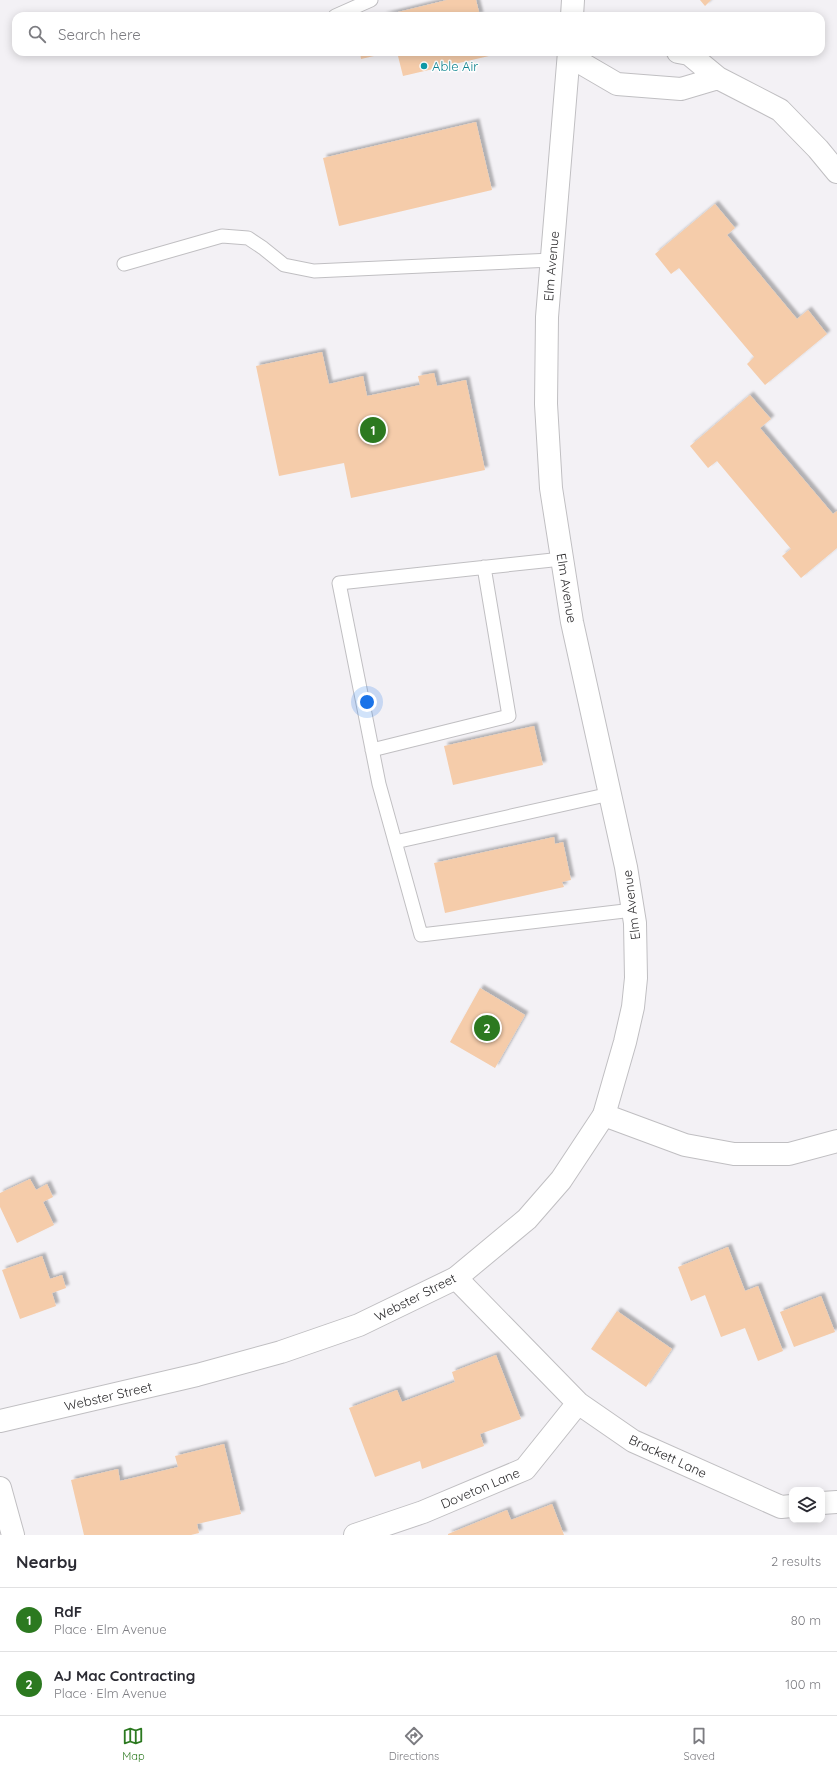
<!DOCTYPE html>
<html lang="en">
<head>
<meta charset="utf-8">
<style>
	:root { --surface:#fff; --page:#f7f7f7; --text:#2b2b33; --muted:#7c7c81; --line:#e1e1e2; --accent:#2c7920 }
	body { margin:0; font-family:Quicksand,sans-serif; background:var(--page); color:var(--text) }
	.controls { position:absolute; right:12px; bottom:12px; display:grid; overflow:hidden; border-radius:8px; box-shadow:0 2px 10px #0003 }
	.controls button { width:36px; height:36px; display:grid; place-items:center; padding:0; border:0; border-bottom:1px solid var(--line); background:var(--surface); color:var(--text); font:20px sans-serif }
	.you { position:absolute; left:367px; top:702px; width:14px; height:14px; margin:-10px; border:3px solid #fff; border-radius:50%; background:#1a73e8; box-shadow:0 0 0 6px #1a73e833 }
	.badge { display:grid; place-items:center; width:26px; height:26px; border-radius:50%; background:var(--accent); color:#fff; font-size:13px; font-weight:700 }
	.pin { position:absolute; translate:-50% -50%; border:2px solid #fff; box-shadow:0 1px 4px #0006 }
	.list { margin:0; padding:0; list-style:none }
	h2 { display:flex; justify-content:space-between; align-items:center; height:52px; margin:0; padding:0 16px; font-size:17px }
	h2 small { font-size:13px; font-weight:400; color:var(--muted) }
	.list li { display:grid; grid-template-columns:26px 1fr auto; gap:12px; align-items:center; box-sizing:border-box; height:64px; padding:0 16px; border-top:1px solid var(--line) }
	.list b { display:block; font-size:15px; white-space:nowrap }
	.list p { margin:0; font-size:13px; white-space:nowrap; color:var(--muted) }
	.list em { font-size:13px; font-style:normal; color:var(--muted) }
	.icon { flex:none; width:22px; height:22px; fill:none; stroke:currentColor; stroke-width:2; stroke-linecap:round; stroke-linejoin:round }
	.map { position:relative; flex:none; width:837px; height:1535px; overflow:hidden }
	.search { position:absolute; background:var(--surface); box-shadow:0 2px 10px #0003; left:12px; right:12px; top:12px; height:44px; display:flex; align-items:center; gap:10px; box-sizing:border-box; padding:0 14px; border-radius:12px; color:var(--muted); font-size:15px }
	.sheet { height:180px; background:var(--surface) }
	nav { display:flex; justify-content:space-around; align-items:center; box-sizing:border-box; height:56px; border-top:1px solid var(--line); background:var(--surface); font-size:11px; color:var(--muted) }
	nav a { display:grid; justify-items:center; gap:2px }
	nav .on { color:var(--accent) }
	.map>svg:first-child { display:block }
	.building { fill:#f5ccaa; filter:url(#shadow) }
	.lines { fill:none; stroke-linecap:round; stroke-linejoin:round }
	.service-casing { stroke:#c0bfc2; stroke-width:15 }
	.minor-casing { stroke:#c0bfc2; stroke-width:24 }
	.secondary-casing { stroke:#c0bfc2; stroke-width:24 }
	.service { stroke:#fff; stroke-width:13 }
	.minor { stroke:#fff; stroke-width:22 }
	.secondary { stroke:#fff; stroke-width:22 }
	.culture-dot { fill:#0f9aa8; stroke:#fff; stroke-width:1.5 }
	.labels { text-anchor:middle; stroke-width:3; stroke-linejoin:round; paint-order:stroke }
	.culture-label { font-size:13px; fill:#0d838f; stroke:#fff; text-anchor:start }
	.street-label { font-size:13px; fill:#2c2b2d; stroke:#fff }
</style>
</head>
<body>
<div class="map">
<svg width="837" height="1535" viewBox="0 0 837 1535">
	<defs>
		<filter id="shadow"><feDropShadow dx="3.5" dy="-3.5" stdDeviation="1" flood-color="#0004"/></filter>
	</defs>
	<rect width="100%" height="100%" fill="#f3f1f5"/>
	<path class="building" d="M447 0H476L480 16H382Z
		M700 0H711L705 6Z
		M360 52H387V53L361 59Z
		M397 52H488L489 56 403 76Z
		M476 122 492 190 339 226 323 158Z
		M715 204 735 228 727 235 797 319 808 310 827 334 765 385 747 364 754 357 679 268 671 274 655 254Z
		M322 352 329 384 363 376 367 396 420 385 418 376 434 373 437 386 466 380 485 470 351 498 344 463 279 476 256 366Z
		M750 395 771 419 760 428 833 514 837 511V548L801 578 782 556 791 549 717 461 708 468 690 446Z
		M534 726 543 765 453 785 444 746Z
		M554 837 555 844 563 842 571 880 562 882 564 887 445 913 434 863Z
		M480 988 525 1015 495 1068 450 1042Z
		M30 1179 36 1190 47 1184 53 1197 43 1202 54 1225 17 1243 0 1207V1193Z
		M728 1247 745 1291 758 1286 783 1351 758 1361 745 1328 721 1337 705 1295 691 1301 678 1267Z
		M42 1256 50 1279 62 1275 66 1288 52 1293 56 1306 20 1319 2 1270Z
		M821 1296 835 1332 794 1347 780 1312Z
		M617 1311 672 1349 646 1387 591 1349Z
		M496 1355 521 1419 480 1434 484 1446 422 1469 420 1461 375 1477 349 1408 397 1390 402 1402 455 1382 452 1372Z
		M224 1444 241 1514 197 1524 199 1533 191 1535H84L71 1480 118 1469 120 1481 178 1467 175 1456Z
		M552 1504 564 1535H448V1534L507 1510 511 1520Z"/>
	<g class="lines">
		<g class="service-casing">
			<path id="service" d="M335 16 371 0
				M124 264 222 236 248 238 263 248 284 265 314 271 552 260
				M562 559 339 583 379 784 421 935 633 910
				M372 750 509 716 484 567
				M395 842 610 794"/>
		</g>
		<g class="minor-casing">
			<path id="minor" d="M678 52 689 54 718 78 780 110 818 149 837 172
				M569 56 617 84 681 89 718 78
				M604 1115 685 1145 734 1154H789L837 1141
				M456 1278 578 1403 633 1441 781 1507 792 1506
				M0 1488 13 1535
				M822 1503 837 1502
				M355 1535 423 1512 525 1469 578 1403"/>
		</g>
		<g class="secondary-casing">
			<path id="secondary" d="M572 16 573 0
				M0 1421 197 1375 281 1352 359 1325 456 1278 527 1219 561 1180 604 1115 625 1042 633 1007 636 978 635 923 626 867 572 622 551 488 546 404 547 317 569 52"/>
		</g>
		<use href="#service" class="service"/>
		<use href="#minor" class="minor"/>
		<use href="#secondary" class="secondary"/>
	</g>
	<circle class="culture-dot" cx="424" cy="66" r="4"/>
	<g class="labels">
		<g class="culture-label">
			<text x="432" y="71">Able Air</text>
		</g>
		<g class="street-label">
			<text transform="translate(551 266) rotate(-85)" y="5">Elm Avenue</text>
			<text transform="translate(567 588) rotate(81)" y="5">Elm Avenue</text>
			<text transform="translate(631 905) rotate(-97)" y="5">Elm Avenue</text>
			<text transform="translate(415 1297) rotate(-27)" y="5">Webster Street</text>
			<text transform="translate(108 1396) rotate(-13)" y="5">Webster Street</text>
			<text transform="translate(668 1456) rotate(25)" y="5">Brackett Lane</text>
			<text transform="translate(480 1488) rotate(-23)" y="5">Doveton Lane</text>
		</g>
	</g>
</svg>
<div class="controls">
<button><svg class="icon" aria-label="layers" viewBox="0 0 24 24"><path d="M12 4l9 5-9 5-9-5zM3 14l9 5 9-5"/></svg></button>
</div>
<div class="you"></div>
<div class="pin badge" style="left:373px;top:430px">1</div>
<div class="pin badge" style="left:487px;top:1028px">2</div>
<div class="search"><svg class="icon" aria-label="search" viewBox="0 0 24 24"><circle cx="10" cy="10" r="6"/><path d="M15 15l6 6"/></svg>Search here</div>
</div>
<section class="sheet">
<h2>Nearby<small>2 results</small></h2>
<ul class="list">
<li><span class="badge">1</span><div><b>RdF</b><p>Place · Elm Avenue</p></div><em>80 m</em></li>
<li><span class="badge">2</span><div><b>AJ Mac Contracting</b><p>Place · Elm Avenue</p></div><em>100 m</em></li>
</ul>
</section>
<nav>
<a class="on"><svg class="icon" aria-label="map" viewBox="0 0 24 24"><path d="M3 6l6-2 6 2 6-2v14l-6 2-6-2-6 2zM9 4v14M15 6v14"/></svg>Map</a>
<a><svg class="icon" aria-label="directions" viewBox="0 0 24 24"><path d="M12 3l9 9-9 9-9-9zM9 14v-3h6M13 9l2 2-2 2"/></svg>Directions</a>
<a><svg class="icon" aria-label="saved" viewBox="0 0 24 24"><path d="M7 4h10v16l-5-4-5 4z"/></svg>Saved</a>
</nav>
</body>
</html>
